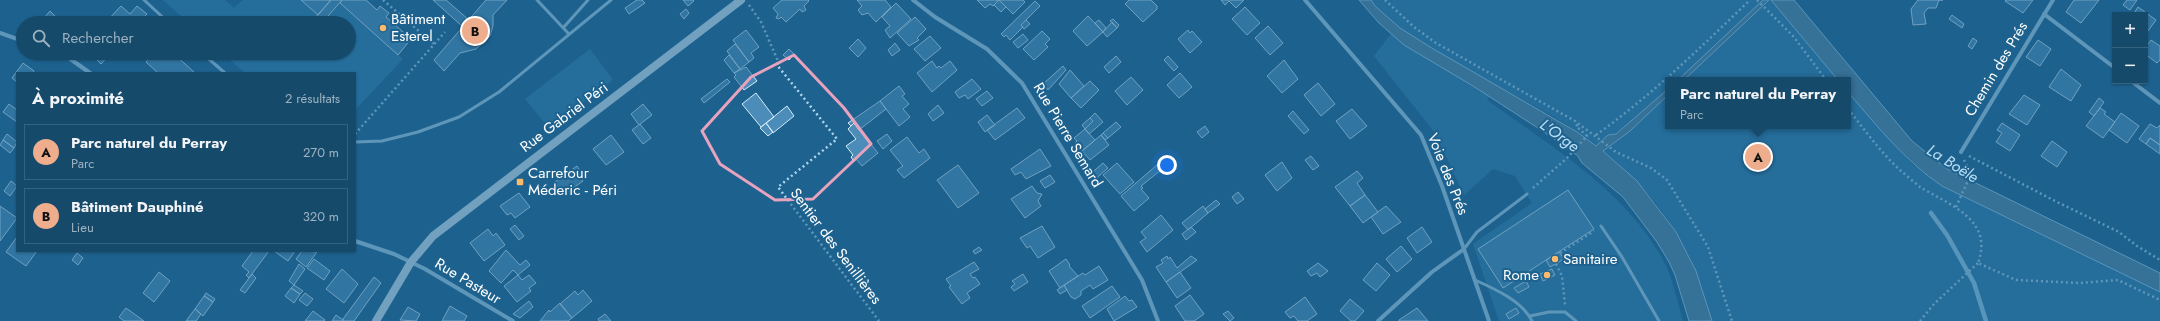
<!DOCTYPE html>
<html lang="fr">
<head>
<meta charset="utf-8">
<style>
	:root { --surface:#164a6b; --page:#235473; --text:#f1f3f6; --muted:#9eb3c1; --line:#35627e; --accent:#eead8d }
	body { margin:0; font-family:Jost,sans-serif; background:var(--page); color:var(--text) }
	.controls { position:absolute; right:12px; top:12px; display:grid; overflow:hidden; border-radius:0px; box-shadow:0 1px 3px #0004 }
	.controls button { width:36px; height:36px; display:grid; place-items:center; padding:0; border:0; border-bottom:1px solid var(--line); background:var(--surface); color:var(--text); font:20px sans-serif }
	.you { position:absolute; left:1167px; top:165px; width:14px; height:14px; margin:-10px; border:3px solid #fff; border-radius:50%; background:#1a73e8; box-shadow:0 0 0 6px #1a73e833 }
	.badge { display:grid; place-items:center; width:26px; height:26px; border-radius:50%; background:var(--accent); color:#111; font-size:13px; font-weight:700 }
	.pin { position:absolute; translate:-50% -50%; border:2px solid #fff; box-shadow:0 1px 4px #0006 }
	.popup { position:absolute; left:1665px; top:77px; width:186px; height:52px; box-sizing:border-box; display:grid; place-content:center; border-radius:0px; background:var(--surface); filter:drop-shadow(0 1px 3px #0005); font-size:13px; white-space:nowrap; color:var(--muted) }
	.popup b { font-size:15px; color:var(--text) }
	.popup::after { content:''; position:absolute; left:50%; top:100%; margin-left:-8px; border:8px solid transparent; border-top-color:var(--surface) }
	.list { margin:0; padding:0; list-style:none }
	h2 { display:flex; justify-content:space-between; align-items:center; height:52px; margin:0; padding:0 16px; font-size:17px }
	h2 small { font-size:13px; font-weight:400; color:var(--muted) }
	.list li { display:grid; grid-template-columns:26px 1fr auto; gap:12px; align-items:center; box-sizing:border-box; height:56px; margin:0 8px 8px; padding:0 8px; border:1px solid var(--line); border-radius:0px }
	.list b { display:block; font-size:15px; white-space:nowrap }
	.list p { margin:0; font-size:13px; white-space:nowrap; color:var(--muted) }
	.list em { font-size:13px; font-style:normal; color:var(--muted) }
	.icon { flex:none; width:22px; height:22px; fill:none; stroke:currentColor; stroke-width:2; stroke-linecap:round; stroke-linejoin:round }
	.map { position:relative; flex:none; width:2160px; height:321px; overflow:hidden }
	.search { position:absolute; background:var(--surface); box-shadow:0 1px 3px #0004; left:16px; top:16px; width:340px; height:44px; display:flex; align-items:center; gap:10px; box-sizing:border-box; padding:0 14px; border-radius:22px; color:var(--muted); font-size:15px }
	.panel { position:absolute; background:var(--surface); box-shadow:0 1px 3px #0004; left:16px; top:72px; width:340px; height:180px; border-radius:0px }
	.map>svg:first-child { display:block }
	.green { fill:#2f7cab }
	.water { fill:#5483a1; stroke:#a1d2ee }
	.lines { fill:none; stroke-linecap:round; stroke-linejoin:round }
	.stream { stroke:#a1d2ee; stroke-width:4.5 }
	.building { fill:#4b8db8; stroke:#d3ebf9 }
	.path { stroke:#aed5ed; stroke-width:2.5; stroke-dasharray:2 3; stroke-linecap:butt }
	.service { stroke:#aed5ed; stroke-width:3 }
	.minor { stroke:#aed5ed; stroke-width:4 }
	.secondary { stroke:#daedfa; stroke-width:8 }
	.marked { fill:none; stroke:#e7a3bd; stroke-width:3; stroke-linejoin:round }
	.poi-dot { fill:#fbbb6d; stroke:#1e628f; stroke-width:1.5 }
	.labels { text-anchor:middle; stroke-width:4; stroke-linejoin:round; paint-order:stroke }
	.poi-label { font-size:15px; fill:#fff; stroke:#1e628f; text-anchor:start }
	.street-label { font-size:15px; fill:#fff; stroke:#1e628f }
	.water-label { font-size:16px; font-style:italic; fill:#badef4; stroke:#1e628f }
</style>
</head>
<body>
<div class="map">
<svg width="2160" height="321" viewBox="0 0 2160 321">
	<rect width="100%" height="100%" fill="#1e628f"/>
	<path class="green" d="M163 0H225L234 8 243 0H301L318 15 316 23H189Z
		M1371 0H1771L1838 80H1668V126H1848V92L1912 164 1942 186 2160 292V321H1712C1705 300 1700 278 1690 258 1666 207 1624 163 1578 132 1552 114 1523 100 1496 85L1487 100C1550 146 1625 190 1663 260 1673 278 1677 302 1683 321H1499L1473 244 1532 203 1515 176 1493 169 1464 195 1435 133 1374 56 1397 26 1375 6Z
		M340 3 403 59 355 110V73H245L222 53H349V23H322Z
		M590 49 613 80 549 128 525 99Z"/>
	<path class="water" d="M1359 0H1371L1375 6 1400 28 1430 47 1577 132 1596 146 1608 135 1616 134 1668 89V95L1630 131 1603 151 1637 181 1676 232 1696 271 1712 321H1689L1675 275 1669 262 1657 242 1623 197 1582 163 1578 156 1541 130 1473 86 1404 45 1379 23Z
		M1763 0H1769L1684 80H1678Z
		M1771 0H1794L1912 141 1947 169 2160 273V292L1942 186C1905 161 1877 126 1848 92V80H1838Z"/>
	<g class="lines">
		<path class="stream" d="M1931 213 1947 235 1974 283 1986 321"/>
	</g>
	<path class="building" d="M301 0H328L330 1 318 15Z
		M331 0H342L322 23H316L313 20Z
		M342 0H366L377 10 380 6 389 13 386 17 411 39 398 55 340 3Z
		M433 0H446L469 20 463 27Z
		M486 0H507L493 15V26L490 36 476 49 460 53 444 71 434 60Z
		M637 0H642L645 3 629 14 625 8Z
		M683 0H693L694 1 688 6Z
		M782 0H808L809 1 804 6 806 10 802 12 800 9 786 22 781 17 779 19 776 18 778 14 773 8Z
		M857 0H885L891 7 876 22 868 13 862 15 858 10 862 6Z
		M977 0H996L998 1 993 6 990 4 985 8Z
		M999 0H1023L1025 2 1013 14Z
		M999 0 1006 7 1001 12 994 5Z
		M1129 0H1151L1157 6V9L1143 22 1125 4Z
		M1221 0H1244L1236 8 1229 1 1225 5Z
		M1918 0H1943H1939L1936 8H1928L1924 13 1926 24 1913 25 1911 9Z
		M2006 0H2033L2023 13 2005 1Z
		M2074 0H2099L2081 23 2066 12Z
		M2127 0H2137L2130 10 2123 5Z
		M1035 1 1040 6 1021 25 1023 27 1010 40 1006 35 1004 37 1001 34Z
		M896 3 911 19 890 38 885 30 890 26 882 17Z
		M121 6 130 14 137 6 147 14 144 17 151 23H105Z
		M1245 7 1260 23 1247 35 1232 19Z
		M2138 7 2156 20 2145 35V15H2133Z
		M686 9 689 13 684 19 680 14Z
		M50 11 57 18 52 23H40Z
		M1952 15 1964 24 1962 28 1949 19Z
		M1088 16 1103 32 1087 46 1073 31Z
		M915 17 926 29 917 38 919 40 909 46 897 33Z
		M1113 19 1119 25 1117 28 1110 21Z
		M1026 20 1030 24 1024 29 1021 25Z
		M1099 20 1106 28 1103 32 1095 23Z
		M1112 22 1117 28 1107 37 1103 32Z
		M1268 26 1283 43 1270 55 1255 38Z
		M746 30 759 47 751 53 754 58 749 62 733 40Z
		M1188 30 1190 33 1192 31 1202 42 1190 53 1178 39Z
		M1042 31 1050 39 1045 44 1048 47 1034 60 1023 49Z
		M1023 34 1028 40 1018 48 1013 42Z
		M930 36 941 48 925 61 914 49Z
		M1973 38 1977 41 1972 49 1968 46Z
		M858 39 866 48 858 57 849 48Z
		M2038 40 2051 49 2040 66 2026 57Z
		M2151 40 2160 46V60L2157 63 2145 54V48Z
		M895 43 900 50 892 56 888 50Z
		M735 44 749 62 740 69 727 51Z
		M789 49 794 54 789 60 783 55Z
		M90 53H111L101 64Z
		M150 53H173L195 73H158L146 62 152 55Z
		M729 55 740 69 734 73 724 60Z
		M1116 56 1121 62 1109 73 1104 67Z
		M1168 56 1178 67 1174 71 1164 60Z
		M1284 60 1298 79 1282 93 1267 76Z
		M932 61 937 68 939 66 941 68 950 61 957 70 932 92 917 73Z
		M23 63 34 71 33 73H17V82L12 78Z
		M1063 66 1066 70 1048 90 1043 84Z
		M746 67 757 81 744 90 734 77 736 75 734 73Z
		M2061 69 2081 85 2071 101 2049 87Z
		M1070 70 1084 86 1071 98 1059 84Z
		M1180 73 1192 87 1179 98 1167 85Z
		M1131 77 1143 90 1127 105 1115 91Z
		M727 79 730 82 704 103 701 99Z
		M972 79 981 89 968 99 965 95 959 98 955 92Z
		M1090 81 1099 90 1081 108 1071 98Z
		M1318 83 1335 104 1321 116 1304 95Z
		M899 86 905 94 902 96 909 104 903 109 910 117 899 126 880 101Z
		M987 91 993 98 982 106 976 99Z
		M756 93 774 117 761 127 742 104Z
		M2024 95 2040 105 2027 125 2009 114Z
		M2099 98 2104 102 2094 116 2089 112Z
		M880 101 886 109 859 130 854 123 851 126 848 123Z
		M9 104 17 110V122L3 112Z
		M643 104 652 115 639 125 631 114Z
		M938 105 944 113 933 121 928 114Z
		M787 106 794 116 773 133 766 123Z
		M1017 108 1025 118 995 140 987 130Z
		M2100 108 2106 112 2104 114 2115 122 2103 138 2086 126Z
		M1352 109 1367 126 1350 139 1336 121Z
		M1293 111 1309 130 1304 134 1288 116Z
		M1095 113 1103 122 1089 134 1085 129 1093 121 1090 118Z
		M2121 113 2139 126 2127 143 2109 130Z
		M987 115 995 125 985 132 978 122Z
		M1090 118 1093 121 1085 129 1082 125Z
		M1116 122 1121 127 1108 138 1103 133Z
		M766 123 773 132 768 136 760 128Z
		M854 123 878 153 862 166 856 159 854 162 851 157 853 155 846 146 856 139 848 129Z
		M2002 123 2020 135 2010 151 1996 142 2002 133 1997 130Z
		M640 124 651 138 643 144 632 130Z
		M2150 124 2157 128 2160 125V145L2150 138 2146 144 2139 139Z
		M1205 126 1209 132 1202 138 1197 132Z
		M1085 129 1095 140 1082 151 1075 143 1077 141 1074 138Z
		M1103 133 1108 138 1105 140 1101 135Z
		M7 134 17 142 14 148 3 140Z
		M887 134 892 141 883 149 877 141Z
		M611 135 624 152 606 165 593 149Z
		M1101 135 1109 145 1090 160 1082 151Z
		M907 137 919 153 924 149 930 158 904 178 897 170 903 166 890 150Z
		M2150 138 2160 145V154L2146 144Z
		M3 140 14 148 10 153 0 145Z
		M2052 141 2067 152 2057 167 2041 156Z
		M1040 149 1051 166 1026 179 1021 172 1015 175 1011 169Z
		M1311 156 1319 166 1313 170 1305 160Z
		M1165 158 1171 166 1164 172 1161 170 1141 186 1143 188 1141 189 1149 198 1134 211 1121 196Z
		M1282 162 1292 178 1277 191 1265 175Z
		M1103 163 1108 168 1092 182 1088 176Z
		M1117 163 1134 182 1120 194 1103 175Z
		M958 165 979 193 958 208 937 180Z
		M577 166 582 174 579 176 583 181 564 195 555 182Z
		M1357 171 1363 178 1357 183 1365 195 1350 206 1335 187Z
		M1050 175 1055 182 1045 188 1040 181Z
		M11 181 17 186 10 196 4 191Z
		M1032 186 1037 193 1042 194 1038 201 1041 206 1025 218 1011 199Z
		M1568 190 1594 229 1503 288 1478 249Z
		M1238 192 1244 199 1237 204 1232 197Z
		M519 193 530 207 515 218 511 213 507 215 500 206Z
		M1365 195 1378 212 1363 223 1350 206Z
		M1216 200 1220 204 1208 213 1205 209Z
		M0 206 17 218 0 241Z
		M1203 206 1208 213 1188 230 1182 223Z
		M1386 206 1401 222 1383 234 1371 217Z
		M1161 215 1173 230 1147 252 1140 242 1146 238 1141 232Z
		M515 225 524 236 519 240 510 229Z
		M1042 226 1055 247 1038 258 1030 246 1027 248 1020 238Z
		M1191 227 1196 232 1186 240 1182 234Z
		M1422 227 1432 242 1417 253 1407 238Z
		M488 229 493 236 496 233 505 245 484 261 470 243Z
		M17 237V251H37L26 266 6 252Z
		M1401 246 1412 259 1397 272 1386 259Z
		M979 247 982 250 975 254 973 251Z
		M506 250 520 265 526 260 530 265 518 275 513 270 501 283 489 271Z
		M253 251H269L249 278 246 275 249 272 242 266Z
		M274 251H295L288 261Z
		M302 251 317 252 306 267 296 259Z
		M1559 252 1564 259 1550 267 1546 260Z
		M77 253 83 258 78 265 72 260Z
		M1167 256 1168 259 1170 257 1177 268 1191 256 1197 260 1166 282 1156 267 1163 263 1161 260Z
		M314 259 330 271 324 280 307 268Z
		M1066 259 1070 265 1069 266 1078 276 1060 288 1049 271Z
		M974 262 979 269 970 274 973 278 975 277 980 284 967 293 970 298 962 304 949 287 951 286 946 279Z
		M1318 263 1328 271 1320 277 1317 273 1311 276 1307 271Z
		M1377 263 1390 275 1376 291 1363 280Z
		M299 264 305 269 294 285 289 281Z
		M1099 266 1108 280 1093 289 1090 285 1081 291V295L1075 299 1071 297 1064 285 1083 273 1085 275Z
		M342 269 358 284 344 303 326 289Z
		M1552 269 1555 275 1543 281 1540 274Z
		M159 272 170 281 154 302 143 293Z
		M1180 272 1191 288 1177 298 1166 282Z
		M252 274 256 278 245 293 240 290Z
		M1023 274 1028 282 1014 291 1011 287 1015 284 1012 281Z
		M518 275 522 280 529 275 536 283 529 288 531 291 517 302 504 286Z
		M374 277 381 283 354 321H344L343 319Z
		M1526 281 1529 287 1518 293 1514 288Z
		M294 285 303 291 300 294 291 288Z
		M1064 285 1067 290 1060 294 1057 290Z
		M1112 286 1120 297 1090 318 1082 306Z
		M291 288 300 294 294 303 285 296Z
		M583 290 592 301 572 318 560 304 575 291 578 295Z
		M206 293 215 299 213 302 204 296Z
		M305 293 313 299 307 306 299 300Z
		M1190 295 1204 314 1194 321H1185L1175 306Z
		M204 296 213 302 203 316 195 309Z
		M1125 296 1129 301 1132 300 1137 307 1114 321 1107 309Z
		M1305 297 1317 314 1307 321H1298L1294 316 1290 318 1285 312Z
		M1350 299 1364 311 1355 321H1351L1340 311Z
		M529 301 533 307 520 318 513 314Z
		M560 303 572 318 568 321H540L549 310 550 312Z
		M450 306 467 316 464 321H442Z
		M408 307 420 314 416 321 400 320Z
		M126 308 144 321H124L119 317Z
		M1417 308 1428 321H1399V320Z
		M1516 308 1519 313 1509 319 1506 314Z
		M195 309 201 314 196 321H186Z
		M313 311 325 320 324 321H305Z
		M1228 311 1234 318 1230 321 1223 314Z
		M605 314 611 321H599L598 319Z
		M336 315 343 320 342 321H332Z"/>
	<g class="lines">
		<path class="path" d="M383 0 434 44
			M1385 0 1414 27 1436 43 1575 121 1616 152 1651 168 1667 180 1708 247 1732 321
			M1757 0 1793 36 1826 80
			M749 5 761 22 778 61 777 65 837 139 778 187 879 321
			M1848 109C1865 130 1881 153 1901 171 1907 176 1914 182 1920 187 1949 205 1994 219 1978 263L2016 280 2080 283 2118 280 2160 300
			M355 134 445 32
			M1596 135C1652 95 1701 47 1750 0
			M1969 156 2053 200 2119 232 2137 246 2160 260
			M1533 188 1567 158 1587 136 1576 126 1579 123
			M1956 207 1971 174 1964 160
			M1560 253 1594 231
			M1556 264 1562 276 1565 305
			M1920 321 1934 304 1978 263"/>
		<path class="service" d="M144 0 169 23
			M537 0 568 33
			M563 28 588 0
			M202 53 225 73
			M355 142 382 141 418 132 459 117 499 92 611 0
			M1601 226 1622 257 1659 321
			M1464 249 1477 232 1527 194
			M1475 280C1495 289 1522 301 1532 321
			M1530 316 1549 312H1565L1576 321"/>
		<path class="minor" d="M913 0 935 17 987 49 1022 83 1142 280 1158 321
			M1305 0 1421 135 1442 186 1489 321
			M2044 14 2115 68
			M0 33 23 41
			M55 53 69 58 90 73
			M2131 81 2160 103
			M1961 152 2053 0
			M355 241 394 254 425 269 513 321
			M1378 321 1432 272 1464 249"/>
		<path class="secondary" d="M376 321 411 262 433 236 741 0"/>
	</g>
	<path d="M0 0H2160V321H0ZM794 55 844 108 871 144 813 199 775 200 720 164 702 131 751 77Z" fill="#1e628f" fill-opacity=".55" fill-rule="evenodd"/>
	<path class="marked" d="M794 55 844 108 871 144 813 199 775 200 720 164 702 131 751 77Z"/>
	<g class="poi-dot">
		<circle cx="383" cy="28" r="4"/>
		<rect x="516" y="178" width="8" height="8" rx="2"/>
		<circle cx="1555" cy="259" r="4"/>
		<circle cx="1547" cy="275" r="4"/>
	</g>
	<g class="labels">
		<g class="poi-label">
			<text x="391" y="24">Bâtiment<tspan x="391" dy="17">Esterel</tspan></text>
			<text x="528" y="178">Carrefour<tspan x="528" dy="17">Méderic - Péri</tspan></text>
			<text x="1563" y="264">Sanitaire</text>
			<text x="1539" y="280" text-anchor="end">Rome</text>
		</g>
		<g class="street-label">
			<text transform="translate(1996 69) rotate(-59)" y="5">Chemin des Prés</text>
			<text transform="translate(564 117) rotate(-37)" y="5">Rue Gabriel Péri</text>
			<text transform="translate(1068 135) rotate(59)" y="5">Rue Pierre Semard</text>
			<text transform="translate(1448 174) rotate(68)" y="5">Voie des Prés</text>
			<text transform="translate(836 246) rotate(53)" y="5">Sentier des Senillières</text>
			<text transform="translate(468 281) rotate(31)" y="5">Rue Pasteur</text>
		</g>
		<g class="water-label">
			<text transform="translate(1560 135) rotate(36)" y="6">L'Orge</text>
			<text transform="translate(1953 163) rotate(32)" y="6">La Boële</text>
		</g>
	</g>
</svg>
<div class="controls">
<button>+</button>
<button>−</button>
</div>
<div class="you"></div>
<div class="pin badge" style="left:1758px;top:157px">A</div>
<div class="popup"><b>Parc naturel du Perray</b>Parc</div>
<div class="pin badge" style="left:475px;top:31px">B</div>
<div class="search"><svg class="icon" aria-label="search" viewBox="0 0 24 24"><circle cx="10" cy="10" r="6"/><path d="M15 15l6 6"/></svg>Rechercher</div>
<section class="panel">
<h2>À proximité<small>2 résultats</small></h2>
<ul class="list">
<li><span class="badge">A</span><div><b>Parc naturel du Perray</b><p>Parc</p></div><em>270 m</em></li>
<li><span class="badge">B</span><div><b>Bâtiment Dauphiné</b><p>Lieu</p></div><em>320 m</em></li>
</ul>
</section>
</div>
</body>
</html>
